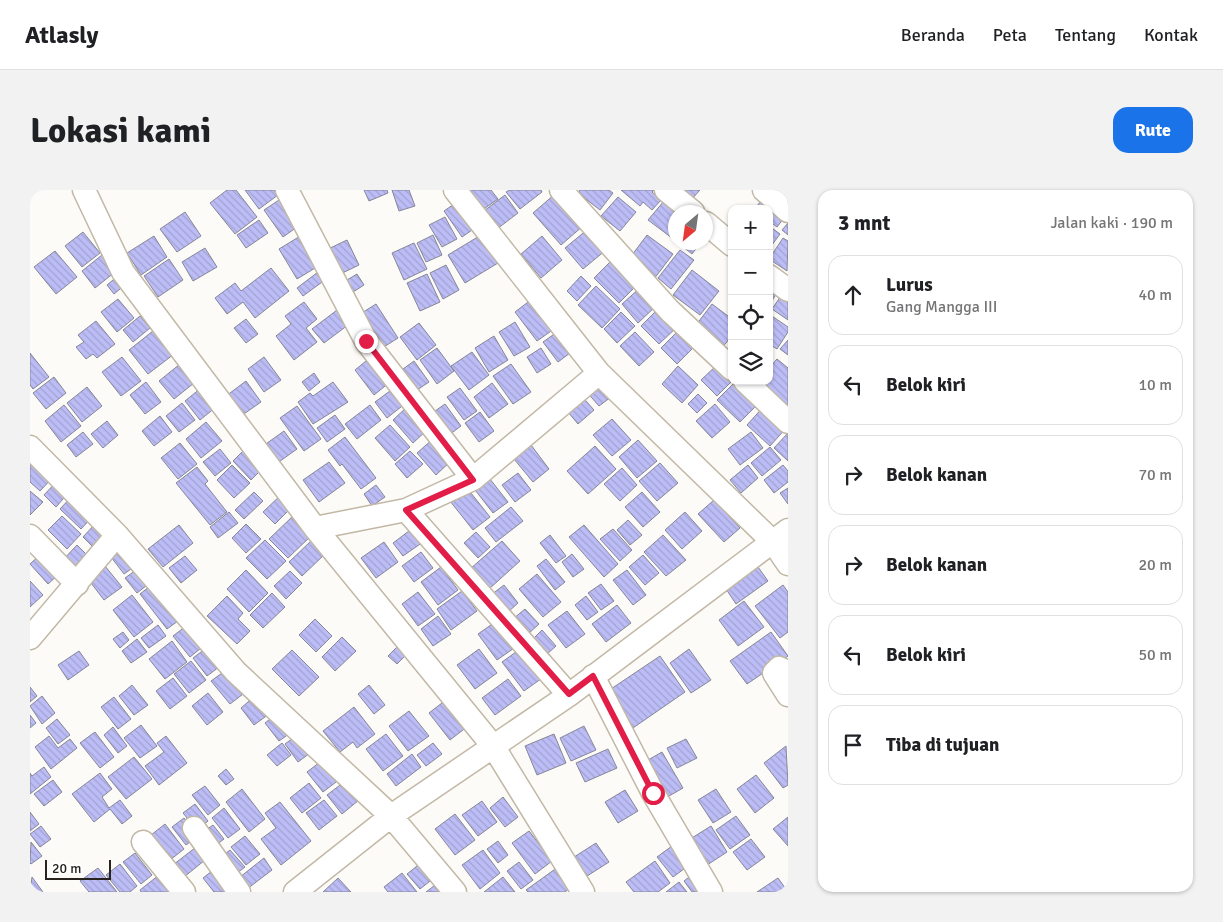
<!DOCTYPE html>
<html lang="id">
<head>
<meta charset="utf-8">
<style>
	:root { --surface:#fff; --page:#f2f2f2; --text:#202124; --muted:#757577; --line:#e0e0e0; --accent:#1a73e8 }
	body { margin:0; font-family:Signika,sans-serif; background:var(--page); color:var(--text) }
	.controls { position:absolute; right:15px; top:15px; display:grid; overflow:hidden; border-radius:10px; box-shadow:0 1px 4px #0004 }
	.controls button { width:45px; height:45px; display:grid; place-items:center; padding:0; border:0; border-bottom:1px solid var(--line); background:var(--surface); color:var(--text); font:25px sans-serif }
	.compass { position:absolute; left:638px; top:15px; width:45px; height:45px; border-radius:50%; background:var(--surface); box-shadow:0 1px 4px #0004; rotate:209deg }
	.scale { position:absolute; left:15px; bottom:12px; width:66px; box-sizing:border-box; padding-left:5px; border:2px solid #28241d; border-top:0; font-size:14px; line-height:18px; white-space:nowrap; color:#28241d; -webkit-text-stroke:4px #fff; paint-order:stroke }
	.stop { position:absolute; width:15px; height:15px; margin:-11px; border:4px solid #e11d48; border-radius:50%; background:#fff }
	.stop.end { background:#e11d48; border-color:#fff; box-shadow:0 1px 5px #0008 }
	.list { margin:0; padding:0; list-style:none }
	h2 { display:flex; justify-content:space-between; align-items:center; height:65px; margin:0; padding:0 20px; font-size:21px }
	h2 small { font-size:16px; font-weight:400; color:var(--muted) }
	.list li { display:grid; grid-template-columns:32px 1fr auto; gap:15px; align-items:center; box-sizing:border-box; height:80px; margin:0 10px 10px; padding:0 10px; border:1px solid var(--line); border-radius:15px }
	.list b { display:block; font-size:19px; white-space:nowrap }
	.list p { margin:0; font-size:16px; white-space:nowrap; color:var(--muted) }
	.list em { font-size:16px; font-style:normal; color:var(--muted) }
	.icon { flex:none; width:28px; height:28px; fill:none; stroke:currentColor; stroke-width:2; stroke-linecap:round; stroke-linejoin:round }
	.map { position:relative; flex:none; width:758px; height:702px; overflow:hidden; border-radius:15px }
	header { display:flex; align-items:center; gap:30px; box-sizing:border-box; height:70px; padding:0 25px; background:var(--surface); border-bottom:1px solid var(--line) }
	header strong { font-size:24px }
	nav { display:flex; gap:28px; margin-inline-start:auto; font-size:18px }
	.intro { display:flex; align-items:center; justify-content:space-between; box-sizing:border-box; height:120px; padding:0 30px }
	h1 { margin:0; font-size:35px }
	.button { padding:12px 22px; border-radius:15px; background:var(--accent); color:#fff; font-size:18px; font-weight:700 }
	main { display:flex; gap:30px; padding:0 30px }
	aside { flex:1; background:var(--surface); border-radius:15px; box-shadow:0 1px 4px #0004 }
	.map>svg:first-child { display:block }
	.building { fill:url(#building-back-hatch); stroke:#858697 }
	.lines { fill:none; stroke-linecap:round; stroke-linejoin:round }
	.minor-casing { stroke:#c2b8a6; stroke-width:25 }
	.minor { stroke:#fff; stroke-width:22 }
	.route { stroke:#e11d48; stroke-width:6 }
</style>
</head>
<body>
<header>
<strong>Atlasly</strong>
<nav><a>Beranda</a><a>Peta</a><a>Tentang</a><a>Kontak</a></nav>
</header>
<div class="intro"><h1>Lokasi kami</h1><a class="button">Rute</a></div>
<main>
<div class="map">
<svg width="758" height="702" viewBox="0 0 758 702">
	<defs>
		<pattern id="building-back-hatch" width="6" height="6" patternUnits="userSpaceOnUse" patternTransform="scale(1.25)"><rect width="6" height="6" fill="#bcbdf6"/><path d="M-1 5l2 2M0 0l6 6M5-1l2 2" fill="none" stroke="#a2a2d2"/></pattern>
	</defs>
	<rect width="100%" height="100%" fill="#fdfbf8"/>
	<path class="building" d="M197 0H206L227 27 205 44 180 13Z
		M215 0H244L248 5 229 19Z
		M334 0H357L358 3 339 11Z
		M362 0H379L385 16 369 21Z
		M432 0H461L468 9 448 23Z
		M480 0H511L512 2 490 19 476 2Z
		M550 0H579L583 3 570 20 548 3Z
		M591 0H624L622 2 631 10 622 20 613 12 610 16Z
		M649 0H670L661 10Z
		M525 4 553 36 531 55 503 23Z
		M475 5 488 23 463 42 450 24Z
		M735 5 758 23 747 37 739 31V19H725Z
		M588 7 606 22 590 41 571 26Z
		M252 8 270 35 253 47 234 20Z
		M634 11 649 22H646V51L618 30Z
		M427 12 445 38 432 47 414 21Z
		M155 22 171 46 147 62 130 39Z
		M415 27 427 49 412 57 399 35Z
		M229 30 238 43 216 58 207 45Z
		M758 33V45L752 40Z
		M739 36 750 44 739 59Z
		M558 39 576 60 553 79 535 58Z
		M53 42 70 63 52 77 35 56Z
		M272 45 290 75 267 89 249 59Z
		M403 45 412 65 396 72 387 53Z
		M451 45 468 73 435 93 418 65Z
		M617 45 643 64 624 89 599 69Z
		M124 46 137 67 111 85 97 63Z
		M512 46 532 70 511 88 491 64Z
		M753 48 758 51 757 81 739 69Z
		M317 50 329 75 304 87 292 62Z
		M647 52H671L662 64Z
		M384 53 397 79 374 90 362 63Z
		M175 58 187 77 163 91 152 72Z
		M650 60 664 70 641 99 628 88Z
		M25 61 47 87 26 104 4 77Z
		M72 65 85 82 65 98 52 81Z
		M139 69 153 90 128 107 114 86Z
		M583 69 608 94 589 113 564 88Z
		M416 75 429 100 413 109 400 83Z
		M241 78 259 101 225 128 213 112 197 124 185 108 205 93 211 101Z
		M292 79 299 87 273 106 267 98Z
		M662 80 689 101 670 125 643 105Z
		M327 84 334 95 320 104 312 93Z
		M397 84 410 112 390 121 377 93Z
		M89 85 96 94 84 104 77 95Z
		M551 86 561 96 547 111 537 101Z
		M739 93 749 99 739 116Z
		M566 96 590 119 572 138 548 115Z
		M611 97 627 115 608 133 592 114Z
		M753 103 758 107V130L742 119Z
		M88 109 104 128 87 142 71 122Z
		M502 109 524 139 507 151 485 122Z
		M274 112 287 129 276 138 287 152 264 170 246 146 261 134 255 126Z
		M346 114 368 148 349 160 327 126Z
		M682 114 702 129V146L690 160 663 139Z
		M311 117 322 132 294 153 282 139Z
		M629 118 648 136 629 154 611 136Z
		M591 122 605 136 587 153 574 139Z
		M739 124 758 137V142L747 159 739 154Z
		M110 126 120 138 103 152 93 140Z
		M216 129 228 144 216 153 204 138Z
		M66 131 85 154 67 168 63 164 56 169 46 157 54 152 48 145Z
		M485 132 500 157 484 166 469 142Z
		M389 133 406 155 387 170 370 147Z
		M128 137 148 161 118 184 99 160Z
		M530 140 544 160 528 172 513 152Z
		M648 141 664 157 647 174 631 158Z
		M605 142 624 162 609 176 590 156Z
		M464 146 478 170 459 182 445 158Z
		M758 150V165L750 159Z
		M407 158 424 181 407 194 390 170Z
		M511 158 521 174 507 183 497 167Z
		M442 162 459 185 439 200 421 176Z
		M0 163 19 187 3 199 0 195Z
		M92 167 111 191 91 206 72 182Z
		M234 167 251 190 234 202 218 179Z
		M341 167 360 192 344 205 325 180Z
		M747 169 758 178V226L728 191H739V178Z
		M384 171 399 192 384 202 369 182Z
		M150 174 164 193 144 209 129 191Z
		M481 174 501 202 483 214 463 186Z
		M688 174 702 187V191L687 206 671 190Z
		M648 176 668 195 652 213 632 194Z
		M284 183 290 192 279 201 272 192Z
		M24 187 36 203 16 219 3 203Z
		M570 187 585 204 569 216 555 200Z
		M216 191 231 212 211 226 196 206Z
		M706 191 730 212 710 232 687 210Z
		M116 192 131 212 115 224 100 205Z
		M303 192 318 212 283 234 268 212 280 203 283 206Z
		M462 193 478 214 459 228 444 207Z
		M57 197 72 216 52 232 37 213Z
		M171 198 186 217 170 230 155 211Z
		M364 198 376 213 357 228 345 212Z
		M430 198 447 221 434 230 417 207Z
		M548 202 564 220 548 234 533 216Z
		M668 204 677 213 667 223 658 214Z
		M152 213 165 230 149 242 136 226Z
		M415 214 431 236 415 248 398 226Z
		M685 214 700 232 682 248 666 231Z
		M34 215 51 236 31 252 15 231Z
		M340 215 351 230 327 249 315 234Z
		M735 215 758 236 740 256 717 235Z
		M267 216 291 249 274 261 250 228Z
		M377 217 397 240 383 253 363 230Z
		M450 222 464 241 449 252 435 233Z
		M305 225 315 239 297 252 287 238Z
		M130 226 142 242 124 256 112 241Z
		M582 229 601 250 582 266 563 245Z
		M77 231 88 245 73 258 61 244Z
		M176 232 192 251 171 268 156 249Z
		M360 235 380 257 365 271 345 248Z
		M254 241 267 259 246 274 233 256Z
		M53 242 63 254 46 267 37 255Z
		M721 242 733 258 710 275 698 259Z
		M758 243V271L744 258Z
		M315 247 346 288 331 299 312 274 310 276 298 260Z
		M403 249 422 270 406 285 387 263Z
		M608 250 627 271 607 288 589 267Z
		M150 253 167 274 148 289 131 268Z
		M501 255 519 279 503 292 484 269Z
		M565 256 586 279 558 304 537 281Z
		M217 257 235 276 221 290 203 271Z
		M740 257 751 270 732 286 721 273Z
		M190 259 201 273 185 286 173 272Z
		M380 261 393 274 377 288 365 274Z
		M7 267 25 285 10 301 0 292V275Z
		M299 272 315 293 289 312 273 290Z
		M630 273 648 293 627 311 609 291Z
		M202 275 220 293 204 308 187 290Z
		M718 275 728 288 711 303 700 290Z
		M753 275 758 281V292L744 303 734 290Z
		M167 277 178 291 175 294 197 322 180 335 146 293Z
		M592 278 607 295 590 311 574 294Z
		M488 283 501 300 485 312 472 295Z
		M456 284 478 312 463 323 442 296Z
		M28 290 40 301 26 317 14 305Z
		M346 295 355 307 342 316 334 304Z
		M437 298 460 327 443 340 420 311Z
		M758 298V314L750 303Z
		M0 301 13 312 0 325Z
		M224 302 233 311 214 329 205 320Z
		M612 302 630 322 613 337 595 317Z
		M253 303 264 315 245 334 233 322Z
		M43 305 64 325 51 339 30 319Z
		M684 310 710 338 694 352 668 324Z
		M481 317 493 331 466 352 455 338Z
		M199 322 208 333 188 348 180 337Z
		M655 322 672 341 652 359 635 340Z
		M32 326 51 344 37 359 18 340Z
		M263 326 282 345 258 368 239 349Z
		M598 330 612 345 600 355 587 340Z
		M65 334 79 347 66 360 53 347Z
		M216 334 231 349 216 363 202 348Z
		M149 335 163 353 133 377 118 359Z
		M554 335 588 374 574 387 539 347Z
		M383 338 393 352 373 366 363 353Z
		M583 339 602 360 590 371 570 349Z
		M446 342 460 357 448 368 434 353Z
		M520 345 536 366 526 373 510 353Z
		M633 345 656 370 636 386 614 362Z
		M235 350 256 371 237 389 216 368Z
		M282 350 295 364 272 386 259 372Z
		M472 351 490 371 459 399 440 379Z
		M354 352 368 372 346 388 331 368Z
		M47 355 62 370 47 386 32 371Z
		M94 357 108 374 94 384 81 367Z
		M391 362 403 378 384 392 372 376Z
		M11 364 29 384 18 394 0 374Z
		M542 364 554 379 543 387 532 372Z
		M613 365 629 383 615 395 599 377Z
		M155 366 167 380 151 393 139 378Z
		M516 369 535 392 525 400 507 376Z
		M75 376 92 397 74 410 58 389Z
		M411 377 428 400 408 415 391 392Z
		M728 377 738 391 706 414 696 399Z
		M109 378 121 392 107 403 95 388Z
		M216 380 238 403 219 422 197 399Z
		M597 380 616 405 603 415 583 390Z
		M260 381 272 393 256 409 244 396Z
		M507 384 531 412 513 427 489 399Z
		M0 391 13 405 0 417Z
		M124 393 152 428 137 439 110 404Z
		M571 394 584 411 571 420 558 403Z
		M474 395 488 413 477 423 461 405Z
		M753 395 758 402V442L750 448 725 416Z
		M432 401 447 421 421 440 407 419Z
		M388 402 405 424 388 436 372 414Z
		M242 403 255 417 233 438 220 425Z
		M102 405 123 432 104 447 83 420Z
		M197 406 213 423 208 429 220 441 207 454 177 426Z
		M556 406 568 422 557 430 545 415Z
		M714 411 734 437 708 456 689 430Z
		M587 415 601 433 576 452 562 434Z
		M495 419 509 434 498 444 483 429Z
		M537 421 555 444 536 458 518 435Z
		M408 426 421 444 403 456 391 439Z
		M285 429 302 446 286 462 269 445Z
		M468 430 487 456 467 470 448 444Z
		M160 433 176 454 160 467 143 446Z
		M128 435 136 446 119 458 111 448Z
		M512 440 526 456 516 465 502 450Z
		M93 442 99 450 90 458 83 449Z
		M741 442 758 466 717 494 700 471Z
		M312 447 326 461 305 481 292 467Z
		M107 449 117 462 101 473 92 461Z
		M142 451 157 472 135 489 119 469Z
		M373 451 381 460 367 474 358 466Z
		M179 456 193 474 177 486 163 468Z
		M493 457 515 486 494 501 472 472Z
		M449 459 467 483 445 499 427 475Z
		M659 459 681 490 661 503 640 473Z
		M262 460 289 487 269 506 242 479Z
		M49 461 59 475 38 490 28 475Z
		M630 466 655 502 600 540 575 503Z
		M161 471 176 490 159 503 144 484Z
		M199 478 217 501 200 514 181 491Z
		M143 488 157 506 140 519 126 501Z
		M478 489 491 506 465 525 452 508Z
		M102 495 118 515 104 525 89 506Z
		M339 495 355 515 344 524 328 504Z
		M0 497 7 506 0 512Z
		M178 503 193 522 177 535 162 516Z
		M12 506 25 523 12 534 0 516Z
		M225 506 239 524 224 535 211 518Z
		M421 506 442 533 420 550 399 523Z
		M84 507 101 529 88 539 71 517Z
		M324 517 345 544 327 558 323 552 310 562 293 541Z
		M379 521 399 546 378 561 359 536Z
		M249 522 263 541 249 551 235 533Z
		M0 525 6 533 0 538Z
		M27 529 40 545 28 554 16 538Z
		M111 535 127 556 110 568 94 548Z
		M554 536 566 560 541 571 530 548Z
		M83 537 97 556 88 563 74 545Z
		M65 542 84 567 70 578 50 553Z
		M271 542 284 560 268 572 255 554Z
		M356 544 373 566 353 581 336 559Z
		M524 544 536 573 507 585 495 556Z
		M19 546 28 558 40 549 47 558 21 579 5 557Z
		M136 546 157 573 129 595 115 576 134 562 127 553Z
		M656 549 667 568 647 578 637 558Z
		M252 553 261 565 247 576 237 565Z
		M403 553 412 564 396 576 387 565Z
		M756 556 758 595 753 598 734 573Z
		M578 559 587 578 555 592 546 573Z
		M632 562 653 598 632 610 611 574Z
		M382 564 391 577 366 596 357 584Z
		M104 567 122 589 96 609 78 587Z
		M294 569 310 589 293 602 277 582Z
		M14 577 21 587 0 604V583L2 586Z
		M196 579 204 589 196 595 188 586Z
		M70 583 82 599 72 607 79 618 90 610 102 626 92 634 80 619 64 632 42 604Z
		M726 585 744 608 725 623 707 599Z
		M23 590 32 602 14 616 4 604Z
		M314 592 329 610 312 624 297 605Z
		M279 593 291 608 272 623 260 608Z
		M175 596 190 615 178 625 162 605Z
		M212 599 235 629 219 642 196 612Z
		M686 599 701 622 683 633 668 610Z
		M595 600 608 621 588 633 575 612Z
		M473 607 488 627 475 637 460 618Z
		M294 610 307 626 289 640 276 623Z
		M452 611 467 632 448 646 432 625Z
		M250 612 281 651 251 675 231 649 246 638 235 623Z
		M165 614 178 631 167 640 153 623Z
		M194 618 210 639 198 648 182 628Z
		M0 622 9 634 0 641Z
		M425 624 445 650 425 665 405 639Z
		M706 626 720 645 700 659 686 640Z
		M758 627V656L743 639Z
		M154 628 168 646 156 655 142 637Z
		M135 634 154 659 135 674 116 649Z
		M183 635 194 649 181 659 169 645Z
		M11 636 21 649 10 657 0 644Z
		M681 636 697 662 674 677 657 651Z
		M499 641 522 671 505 684 482 653Z
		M215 646 230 664 216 675 201 657Z
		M721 649 735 667 717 680 703 662Z
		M468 651 478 665 468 673 457 659Z
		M1 652 12 666 1 674 0 673Z
		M566 653 579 672 554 688 541 669Z
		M170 654 180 666 149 691 139 678Z
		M642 656 658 676 643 687 627 667Z
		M200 660 215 677 202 687 187 670Z
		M453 660 470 683 450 699 432 675Z
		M105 663 122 685 111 694 93 672Z
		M234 668 242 680 213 702 205 691Z
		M625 671 640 693 628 702H604L596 692Z
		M392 672 404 688 390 699 377 684Z
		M489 672 503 690 491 699 477 681Z
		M90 674 107 696 100 702H90L76 685Z
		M187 677 202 696 194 702H184L173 688Z
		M528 677 542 696 535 702H498L496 700Z
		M68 678 87 702H59L50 691Z
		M372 683 387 702H358L354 697Z
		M663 684 676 702H662L654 691Z
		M129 685 142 702H111L110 700Z
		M2 687 13 702H0Z
		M473 687 485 702H454Z
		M308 688 321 702H293Z
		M748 688 758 702H727Z
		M409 692 417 702H396Z
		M649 692 657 702H636Z"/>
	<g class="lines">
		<g class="minor-casing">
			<path id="minor" d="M54 0 93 82 285 338 463 556 553 702
				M257 0 336 151 443 289
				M425 0 569 183 743 352 758 374
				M531 0 640 121 702 179
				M636 0 663 22
				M734 0 758 21
				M676 33 702 55
				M739 86 758 100
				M715 191 758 232
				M0 257 87 345 206 482 361 626 425 702
				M376 320 539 505
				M285 338 376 320 443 289 569 183
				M0 346 47 394
				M0 448 87 345
				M758 482 749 478 744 483 758 505
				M563 486 623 603 681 702
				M164 638 209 702
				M113 652 154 702
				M265 702 361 626 539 505 758 340"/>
		</g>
		<use href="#minor" class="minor"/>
	</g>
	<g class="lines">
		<path class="route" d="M336 151 443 290 376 320 539 504 563 486 623 603"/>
	</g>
</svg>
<div class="controls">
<button>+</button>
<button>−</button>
<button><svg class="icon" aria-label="locate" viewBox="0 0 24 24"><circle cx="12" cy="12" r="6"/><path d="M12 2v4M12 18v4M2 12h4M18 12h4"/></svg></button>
<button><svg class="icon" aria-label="layers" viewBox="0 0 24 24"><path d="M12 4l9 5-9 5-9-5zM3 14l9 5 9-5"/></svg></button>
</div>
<svg class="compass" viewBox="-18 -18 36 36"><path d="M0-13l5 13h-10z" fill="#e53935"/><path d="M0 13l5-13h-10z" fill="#757577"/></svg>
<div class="scale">20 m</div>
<div class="stop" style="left:623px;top:603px"></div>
<div class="stop end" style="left:336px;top:151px"></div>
</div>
<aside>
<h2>3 mnt<small>Jalan kaki · 190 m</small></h2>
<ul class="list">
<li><svg class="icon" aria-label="ahead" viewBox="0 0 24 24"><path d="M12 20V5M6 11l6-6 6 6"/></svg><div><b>Lurus</b><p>Gang Mangga III</p></div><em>40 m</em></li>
<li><svg class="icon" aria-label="left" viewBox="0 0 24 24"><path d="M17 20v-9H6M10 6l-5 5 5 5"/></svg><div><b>Belok kiri</b></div><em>10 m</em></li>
<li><svg class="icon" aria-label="right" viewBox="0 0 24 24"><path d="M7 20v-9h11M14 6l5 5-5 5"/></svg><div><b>Belok kanan</b></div><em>70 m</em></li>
<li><svg class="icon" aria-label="right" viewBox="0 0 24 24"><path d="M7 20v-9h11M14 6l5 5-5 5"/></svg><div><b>Belok kanan</b></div><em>20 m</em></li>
<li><svg class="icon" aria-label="left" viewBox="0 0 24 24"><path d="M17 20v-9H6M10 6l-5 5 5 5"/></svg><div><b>Belok kiri</b></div><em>50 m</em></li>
<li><svg class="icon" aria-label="arrive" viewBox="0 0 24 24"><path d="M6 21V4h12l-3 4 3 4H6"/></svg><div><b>Tiba di tujuan</b></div></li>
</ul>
</aside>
</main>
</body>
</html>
